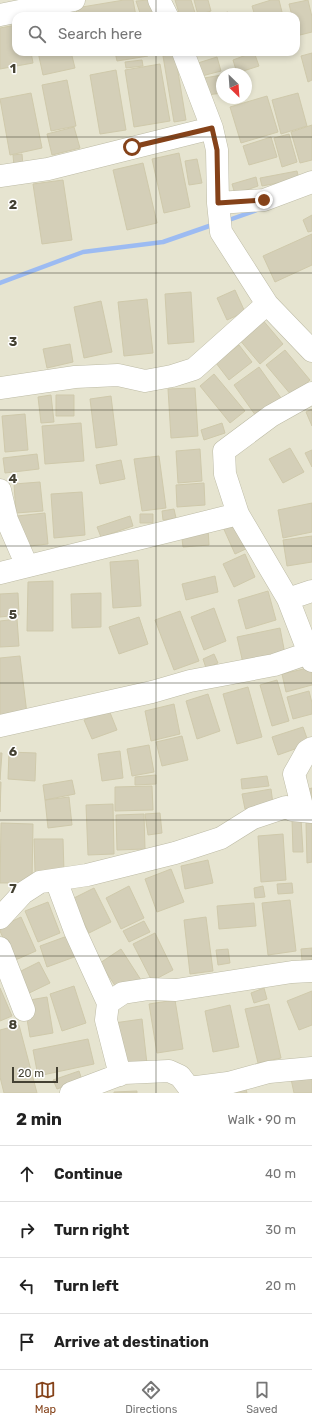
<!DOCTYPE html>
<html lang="en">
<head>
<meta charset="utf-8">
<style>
	:root { --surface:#fff; --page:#f6f6f6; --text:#222; --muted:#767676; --line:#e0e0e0; --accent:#854219 }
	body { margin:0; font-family:Rubik,sans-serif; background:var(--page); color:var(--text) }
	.compass { position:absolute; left:216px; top:68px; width:36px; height:36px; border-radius:50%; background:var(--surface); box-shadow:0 2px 6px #0003; rotate:155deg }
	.scale { position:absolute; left:12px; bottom:10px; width:46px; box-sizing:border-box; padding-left:4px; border:2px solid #444133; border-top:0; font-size:11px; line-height:14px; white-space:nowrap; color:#444133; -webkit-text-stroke:3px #fff; paint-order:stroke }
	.stop { position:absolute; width:12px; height:12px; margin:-9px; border:3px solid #854219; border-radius:50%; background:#fff }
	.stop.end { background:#854219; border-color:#fff; box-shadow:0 1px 4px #0008 }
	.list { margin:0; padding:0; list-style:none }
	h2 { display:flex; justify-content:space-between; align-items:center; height:52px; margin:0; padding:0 16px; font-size:17px }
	h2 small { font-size:13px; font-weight:400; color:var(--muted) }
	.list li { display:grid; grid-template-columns:26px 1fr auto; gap:12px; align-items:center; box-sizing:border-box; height:56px; padding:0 16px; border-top:1px solid var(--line) }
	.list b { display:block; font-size:15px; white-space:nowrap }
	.list em { font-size:13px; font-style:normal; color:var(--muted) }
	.icon { flex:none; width:22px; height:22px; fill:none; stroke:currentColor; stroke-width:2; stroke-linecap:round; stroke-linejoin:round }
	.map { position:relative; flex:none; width:312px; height:1093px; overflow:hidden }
	.search { position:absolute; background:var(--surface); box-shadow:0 2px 6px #0003; left:12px; right:12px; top:12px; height:44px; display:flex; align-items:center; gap:10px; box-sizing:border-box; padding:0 14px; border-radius:12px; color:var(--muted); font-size:15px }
	.sheet { height:276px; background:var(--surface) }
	nav { display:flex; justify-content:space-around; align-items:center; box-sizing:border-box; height:56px; border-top:1px solid var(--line); background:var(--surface); font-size:11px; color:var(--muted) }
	nav a { display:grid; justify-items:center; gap:2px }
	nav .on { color:var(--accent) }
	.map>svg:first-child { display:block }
	.residential { fill:#e6e4d0; fill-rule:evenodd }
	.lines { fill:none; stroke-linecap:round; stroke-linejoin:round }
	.stream { stroke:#9cbbf2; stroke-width:4.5 }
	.building { fill:#d4cfb8; stroke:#cfc9ab }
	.minor-casing { stroke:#bdbba5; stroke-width:23 }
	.minor { stroke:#fff; stroke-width:22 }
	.route { stroke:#854219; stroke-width:5 }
	.grid { fill:none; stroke:#444133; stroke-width:1; stroke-opacity:0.55 }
	.grid-label { font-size:13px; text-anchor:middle; font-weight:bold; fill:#444133; stroke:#fff; stroke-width:3; stroke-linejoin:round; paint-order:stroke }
</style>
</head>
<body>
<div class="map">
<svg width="312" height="1093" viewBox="0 0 312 1093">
	<rect width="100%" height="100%" fill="#f2f1e3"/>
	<path class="residential" d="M0 0H312V1093H0ZM16 16H296V52H16ZM222 74H246V98H222Z"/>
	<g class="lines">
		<path class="stream" d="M226 221 257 210
			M0 283 83 252 163 242 215 224"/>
	</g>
	<path class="building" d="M124 0H133L136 16H77L76 8Z
		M149 0 154 16H141L136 1Z
		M175 0H191L196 16H180Z
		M194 0H208L211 11 198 15Z
		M271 0H279L283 16H255L252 6Z
		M308 0 312 17V32L296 36V16H292L289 4Z
		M67 9 68 16H57L56 12Z
		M228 12 229 16H212Z
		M16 25V52H31L33 63 0 69V28Z
		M38 52H71L75 68 43 75Z
		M115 52H147L148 56 117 61Z
		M254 52 259 66 237 73 233 60Z
		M312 53V80L308 82 301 56Z
		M175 54 186 120 174 122 163 56Z
		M217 57 221 71 202 76 198 63Z
		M142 60 143 66 126 68 125 62Z
		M160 64 170 121 134 127 125 70Z
		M116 70 126 130 100 134 90 75Z
		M222 75V93L207 95 204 78Z
		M67 80 76 126 51 131 42 85Z
		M31 93 42 148 10 155 0 99Z
		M298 93 307 126 281 134 272 100Z
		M267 96 278 132 241 143 230 107Z
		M312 125V160L300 163 291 132Z
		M74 127 80 148 52 155 47 134Z
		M289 134 297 162 282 167 274 138Z
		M271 137 277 157 249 165 243 146Z
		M179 153 190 207 164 213 152 159Z
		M22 154 23 165 14 166 13 155Z
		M197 159 202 183 189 185 185 161Z
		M143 163 157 223 127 230 113 170Z
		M297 171 299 179 262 186 260 178Z
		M256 177 258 186 235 194 232 184Z
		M63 180 72 240 42 244 33 184Z
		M312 215V231L308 232 303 220Z
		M312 234V265L275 282 263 256Z
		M235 290 245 312 227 320 217 298Z
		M191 292 194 342 168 344 165 294Z
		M147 299 153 353 124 356 118 302Z
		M101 301 112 352 84 358 74 307Z
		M261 318 283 344 260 364 238 338Z
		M70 344 73 362 47 368 43 349Z
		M239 345 252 362 229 380 216 363Z
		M285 350 310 380 292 396 266 365Z
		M259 367 281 398 256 416 234 385Z
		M214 374 245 411 230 423 200 386Z
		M195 388 198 436 171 438 168 389Z
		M51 395 54 422 41 423 38 397Z
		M56 395H74V416H56Z
		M111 396 117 445 96 448 90 399Z
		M312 409V426L306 412Z
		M25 414 28 450 5 452 2 416Z
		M81 423 84 461 45 464 42 426Z
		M222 423 225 433 204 440 201 430Z
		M290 448 304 472 283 483 269 459Z
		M200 449 202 481 178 483 176 451Z
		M312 450V467L305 453Z
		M37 454 39 469 5 473 3 458Z
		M159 456 166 508 142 511 134 459Z
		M121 460 125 479 100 484 96 465Z
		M40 482 43 511 16 513 14 484Z
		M204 483 205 505 177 507 176 485Z
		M82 492 85 535 54 538 51 494Z
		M312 503V532L283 538 278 510Z
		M174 509 176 518 163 520 162 511Z
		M45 513 48 544 20 547 17 516Z
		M140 514H153V523H140Z
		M130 516 133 526 101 537 97 527Z
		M237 518 250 547 235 554 222 525Z
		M208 528 209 545 183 547 181 531Z
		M312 536V562L287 566 283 540Z
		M245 554 255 577 234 587 223 564Z
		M138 560 141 606 113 608 110 562Z
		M215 576 218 592 186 600 182 584Z
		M53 581V631H27L28 582Z
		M268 591 276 620 246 629 238 600Z
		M18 593 19 615 0 617V594Z
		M101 593V627L72 628 71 594Z
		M214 608 226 641 204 650 191 617Z
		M180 611 199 661 174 670 155 620Z
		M139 617 148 644 119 654 109 627Z
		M17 619 19 646 0 647V621Z
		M280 628 285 654 243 663 237 637Z
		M214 654 218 663 206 668 203 659Z
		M20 656 27 714 0 717V658Z
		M312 667V685L286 692 282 674Z
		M277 680 289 721 272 726 260 685Z
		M248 687 262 737 237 744 223 694Z
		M309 691 312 703V714L293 719 287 697Z
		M208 694 220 731 197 739 186 701Z
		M174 704 180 734 151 741 145 711Z
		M109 710 117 730 92 739 84 720Z
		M303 727 309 744 278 755 272 737Z
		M182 736 188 760 162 766 156 742Z
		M149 745 154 772 132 776 127 749Z
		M120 751 123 778 102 781 98 754Z
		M9 752 36 753 35 781 8 779Z
		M0 753H2L0 780Z
		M156 775V784L135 785V777Z
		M267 776 269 786 242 789 241 779Z
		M72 780 75 794 45 800 43 785Z
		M0 782H1L0 812Z
		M152 786 153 810 115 811V787Z
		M312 788V799L303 801 301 791Z
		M271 789 273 804 245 809 242 794Z
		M69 797 72 825 48 828 45 800Z
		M113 804 114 854 88 855 86 805Z
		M160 813 162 833 148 835 145 814Z
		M144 814 145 849 117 850 116 815Z
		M292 819H301L303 852H293Z
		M1 823 33 824 32 883H0Z
		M306 823H312V862L307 863Z
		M283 834 286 880 261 882 258 836Z
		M34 839H63L64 872H35Z
		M208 860 213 883 185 889 181 866Z
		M171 869 184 902 157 912 145 879Z
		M292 883 293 893 278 894 277 884Z
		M129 886 144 918 121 929 106 898Z
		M263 886 265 897 255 898 254 888Z
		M94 888 111 922 89 933 72 899Z
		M290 900 296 951 268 955 262 903Z
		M48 902 60 933 38 942 25 911Z
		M254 903 256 926 219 929 217 906Z
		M21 917 36 951 13 961 0 931V927Z
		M206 917 213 971 190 974 184 920Z
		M144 921 150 932 129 942 123 931Z
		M155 933 173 970 152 981 133 944Z
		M70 935 77 956 47 967 40 946Z
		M312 948V960L302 961 301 949Z
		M121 949 141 980 120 993 100 963Z
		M228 949 230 963 218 965 216 950Z
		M39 962 50 983 23 996 13 975Z
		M74 986 86 1023 62 1031 50 994Z
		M0 988 12 1016 0 1021Z
		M264 988 267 999 254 1003 251 993Z
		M312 991V1025L299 1030 287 1001Z
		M47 997 53 1033 30 1037 24 1001Z
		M175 1000 183 1049 157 1053 149 1004Z
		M269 1004 281 1058 258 1063 245 1009Z
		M230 1005 239 1047 213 1052 205 1011Z
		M142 1019 147 1064 120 1068 114 1023Z
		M19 1025 37 1093H4L0 1077V1030Z
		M88 1039 94 1064 38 1076 33 1050Z
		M79 1071 82 1080 57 1089 53 1080Z
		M312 1074V1093H294L291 1079Z
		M246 1089 247 1093H225Z
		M137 1091V1093H114V1092Z"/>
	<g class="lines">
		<g class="minor-casing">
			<path id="minor" d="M159 0 167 16
				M0 15 74 0
				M183 52 212 128 217 150 218 203 221 232 267 304 312 351
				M0 176 48 169 212 128
				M218 203 264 200 312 182
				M0 388 75 377 118 375 145 381 172 376 194 369 267 304
				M312 393 271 416 224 451 225 474 238 514 288 599 312 661
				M0 490 7 520 27 566
				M0 573 238 514
				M288 599 312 591
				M0 726 152 692 190 681 274 665 309 653
				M303 810 294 774 307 751 312 748
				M56 880 75 931 108 1003 106 1020 120 1075
				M0 918 23 893 40 882 87 875 175 853 221 838 253 818 286 807 292 810 312 812
				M0 948 24 1010
				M108 1003 123 993 149 989 176 990 292 972 312 971
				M189 1088 228 1083 269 1072 312 1068
				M71 1093 124 1073 169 1071 180 1076 193 1093"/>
		</g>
		<use href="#minor" class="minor"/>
	</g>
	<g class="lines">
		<path class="route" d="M132 147 212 128 217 150 218 203 264 200"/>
	</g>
	<path class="grid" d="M156 0V16M156 52V1093M0 137H312M0 273H312M0 410H312M0 546H312M0 683H312M0 820H312M0 956H312"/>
	<g class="grid-label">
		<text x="13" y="73">1</text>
		<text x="13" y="209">2</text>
		<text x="13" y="346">3</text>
		<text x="13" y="483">4</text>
		<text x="13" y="619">5</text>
		<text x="13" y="756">6</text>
		<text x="13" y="893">7</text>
		<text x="13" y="1029">8</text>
	</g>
</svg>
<svg class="compass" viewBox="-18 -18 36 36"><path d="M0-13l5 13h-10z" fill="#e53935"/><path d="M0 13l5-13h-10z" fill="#767676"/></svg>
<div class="scale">20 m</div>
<div class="stop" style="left:132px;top:147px"></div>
<div class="stop end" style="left:264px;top:200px"></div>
<div class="search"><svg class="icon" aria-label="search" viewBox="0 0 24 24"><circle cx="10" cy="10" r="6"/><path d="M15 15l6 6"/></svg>Search here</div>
</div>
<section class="sheet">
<h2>2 min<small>Walk · 90 m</small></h2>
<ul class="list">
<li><svg class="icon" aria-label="ahead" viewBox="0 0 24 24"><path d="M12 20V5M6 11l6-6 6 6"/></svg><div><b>Continue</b></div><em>40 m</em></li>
<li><svg class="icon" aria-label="right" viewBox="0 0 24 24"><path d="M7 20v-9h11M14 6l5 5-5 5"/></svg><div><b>Turn right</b></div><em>30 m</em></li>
<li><svg class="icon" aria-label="left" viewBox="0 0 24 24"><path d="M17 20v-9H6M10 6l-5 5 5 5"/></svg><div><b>Turn left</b></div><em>20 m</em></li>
<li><svg class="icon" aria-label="arrive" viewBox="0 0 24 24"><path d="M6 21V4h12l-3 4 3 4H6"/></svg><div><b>Arrive at destination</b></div></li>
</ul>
</section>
<nav>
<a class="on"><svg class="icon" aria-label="map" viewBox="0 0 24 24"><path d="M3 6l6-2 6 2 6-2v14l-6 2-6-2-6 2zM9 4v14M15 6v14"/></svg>Map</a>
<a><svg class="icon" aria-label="directions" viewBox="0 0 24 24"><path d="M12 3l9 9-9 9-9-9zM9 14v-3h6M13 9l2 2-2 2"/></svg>Directions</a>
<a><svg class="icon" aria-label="saved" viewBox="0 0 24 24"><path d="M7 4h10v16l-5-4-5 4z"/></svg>Saved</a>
</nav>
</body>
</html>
